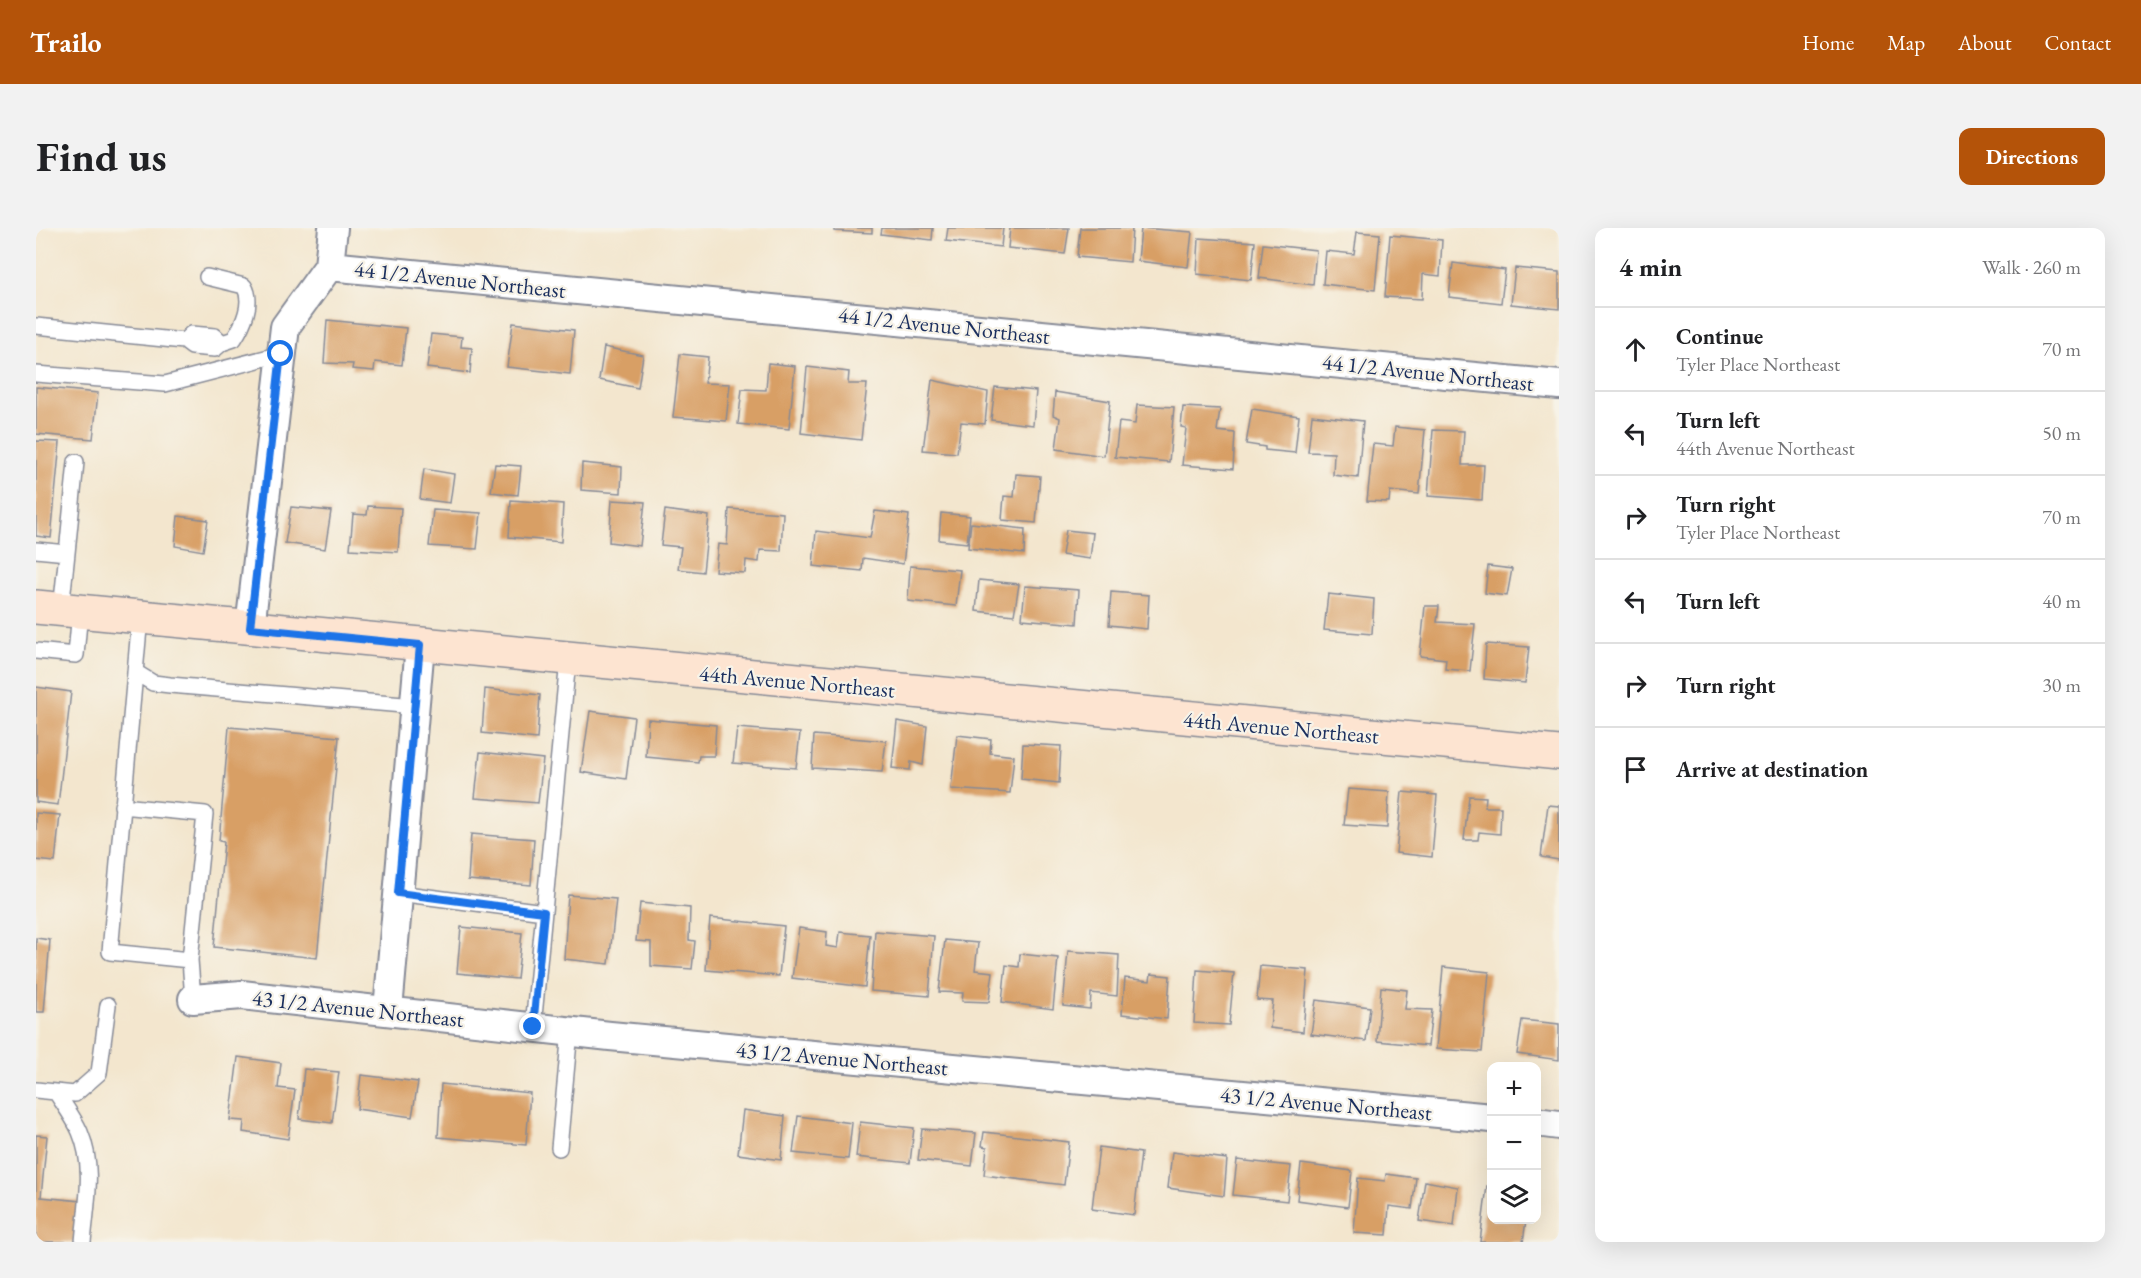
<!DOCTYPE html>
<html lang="en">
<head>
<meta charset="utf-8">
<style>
	:root { --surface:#fff; --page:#f2f2f2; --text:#202124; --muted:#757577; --line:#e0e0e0; --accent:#b45309 }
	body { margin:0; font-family:"EB Garamond",serif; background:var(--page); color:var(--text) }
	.controls { position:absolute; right:18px; bottom:18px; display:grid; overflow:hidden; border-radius:12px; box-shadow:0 6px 24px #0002 }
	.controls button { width:54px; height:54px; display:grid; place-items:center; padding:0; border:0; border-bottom:2px solid var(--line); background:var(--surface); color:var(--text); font:30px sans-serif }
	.stop { position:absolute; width:18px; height:18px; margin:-14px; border:4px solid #1a73e8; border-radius:50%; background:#fff }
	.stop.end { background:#1a73e8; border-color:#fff; box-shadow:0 2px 6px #0008 }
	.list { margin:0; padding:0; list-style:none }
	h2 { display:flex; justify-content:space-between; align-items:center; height:78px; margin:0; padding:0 24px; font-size:26px }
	h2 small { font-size:20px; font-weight:400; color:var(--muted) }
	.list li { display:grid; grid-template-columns:39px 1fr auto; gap:18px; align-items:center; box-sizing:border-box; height:84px; padding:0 24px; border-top:2px solid var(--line) }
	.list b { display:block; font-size:22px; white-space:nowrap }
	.list p { margin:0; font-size:20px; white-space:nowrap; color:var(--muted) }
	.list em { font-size:20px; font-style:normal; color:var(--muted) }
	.icon { flex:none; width:33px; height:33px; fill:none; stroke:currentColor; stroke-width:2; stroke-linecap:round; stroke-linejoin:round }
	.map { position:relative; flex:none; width:1523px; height:1014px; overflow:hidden; border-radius:12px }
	header { display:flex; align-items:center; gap:36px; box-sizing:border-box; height:84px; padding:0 30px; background:var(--accent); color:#fff }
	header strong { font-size:28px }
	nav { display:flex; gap:33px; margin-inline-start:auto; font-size:21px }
	.intro { display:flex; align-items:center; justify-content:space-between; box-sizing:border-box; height:144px; padding:0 36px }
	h1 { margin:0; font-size:42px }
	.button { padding:15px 27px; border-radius:12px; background:var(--accent); color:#fff; font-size:21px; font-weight:700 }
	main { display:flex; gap:36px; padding:0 36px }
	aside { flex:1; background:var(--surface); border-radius:12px; box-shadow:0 6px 24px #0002 }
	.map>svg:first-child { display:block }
	.building { fill:#d89f65 }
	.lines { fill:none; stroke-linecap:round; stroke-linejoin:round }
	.lane-casing { stroke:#878a96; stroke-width:18 }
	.street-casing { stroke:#878a96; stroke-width:32 }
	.secondary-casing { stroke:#878a96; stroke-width:36 }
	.lane { stroke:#fff; stroke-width:15 }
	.street { stroke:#fff; stroke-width:28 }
	.secondary { stroke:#fde4d1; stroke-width:33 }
	.route { stroke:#1a73e8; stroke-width:8 }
	.labels { text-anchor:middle; stroke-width:4.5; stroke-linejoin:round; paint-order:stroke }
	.street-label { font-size:22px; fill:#1b2f5e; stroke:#f7f3e8 }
</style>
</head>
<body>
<header>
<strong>Trailo</strong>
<nav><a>Home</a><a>Map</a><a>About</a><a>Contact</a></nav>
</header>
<div class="intro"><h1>Find us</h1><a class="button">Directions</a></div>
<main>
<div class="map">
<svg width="1523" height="1014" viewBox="0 0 1523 1014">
	<rect width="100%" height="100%" fill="#f7f3e8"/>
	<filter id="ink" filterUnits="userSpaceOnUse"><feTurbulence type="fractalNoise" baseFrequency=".0167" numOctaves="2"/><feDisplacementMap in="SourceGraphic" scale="12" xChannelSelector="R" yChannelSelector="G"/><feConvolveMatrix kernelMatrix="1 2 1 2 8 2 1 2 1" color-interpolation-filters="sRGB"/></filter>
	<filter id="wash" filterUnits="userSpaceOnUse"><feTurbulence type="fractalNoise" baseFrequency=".008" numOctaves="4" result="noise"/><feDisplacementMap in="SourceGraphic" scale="24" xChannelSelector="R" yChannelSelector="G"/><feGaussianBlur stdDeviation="1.35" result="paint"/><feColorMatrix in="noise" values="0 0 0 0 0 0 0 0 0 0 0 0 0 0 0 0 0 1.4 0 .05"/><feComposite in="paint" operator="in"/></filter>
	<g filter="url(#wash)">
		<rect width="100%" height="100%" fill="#f3e6ce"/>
		<g id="blocks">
			<path class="building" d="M798 0H836V5L798 3Z
				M846 0H897L896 12 845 6Z
				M912 0H967L965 19 910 13Z
				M974 0H1033L1029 26 972 20Z
				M1044 0H1096L1094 34 1041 29Z
				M1105 0 1156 4 1152 39 1102 33Z
				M1321 4 1344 6 1339 62 1287 56 1290 23 1318 26Z
				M1354 7 1406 12 1404 48 1387 46 1386 71 1349 69Z
				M1163 10 1219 14 1215 52 1161 46Z
				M1227 16 1280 22 1277 57 1223 50Z
				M1417 35 1469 42 1465 75 1413 69Z
				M1479 40 1523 44V81L1475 76Z
				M291 92 370 100 366 137 339 134 338 143 316 141 317 136 288 135Z
				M477 95 538 102 534 146 471 139Z
				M395 106 426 109 425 119 436 120 434 145 391 140Z
				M568 119 607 127 602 160 563 152Z
				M644 126 672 129 669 155 694 156 690 193 637 189Z
				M732 135 759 138 753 201 702 196 706 161 730 162Z
				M771 139 813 144 812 156H831L825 212 765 205Z
				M896 152 952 164 949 196 925 194 921 225 887 222Z
				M0 159 62 165 57 211 0 206Z
				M959 159 1000 163 997 197 955 192Z
				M1019 164 1074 173 1068 228 1020 221 1024 190 1017 187Z
				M1101 177 1138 179 1133 234 1079 229 1083 194 1099 196Z
				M1147 179 1184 181 1181 203 1199 205 1197 241 1146 237 1150 200 1145 199Z
				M1216 181 1263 188 1259 225 1229 222V219L1210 216Z
				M1276 187 1327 193 1322 250 1297 247 1298 225 1272 224Z
				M1359 199 1389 202 1383 266 1354 263 1353 274 1331 273 1337 216 1357 218Z
				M1397 202 1428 203 1426 237H1448L1446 272 1392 268Z
				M0 213 24 214 15 310 0 308Z
				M546 235 586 239 585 265 545 262Z
				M459 236 485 238 482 267 455 264Z
				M388 241 418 246 414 275 384 271Z
				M980 246 1004 248 1000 295 966 292 968 268 978 269Z
				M475 272 527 276 525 314 473 309Z
				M576 272 609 274 604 318 573 314Z
				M332 278 365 280 362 324 314 321 317 286 331 287Z
				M255 279 295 283 289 321 249 315Z
				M693 281 747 285 745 323 724 322 723 334 710 332 709 345 679 343 682 316 691 317Z
				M397 282 445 285 441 321 393 318Z
				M629 282 673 288 667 344 642 341 645 319 625 317Z
				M839 283 873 287 867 336 827 330 826 343 777 338 780 303 834 310Z
				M905 285 934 288 931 315 903 312Z
				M142 288 172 292 167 323 139 318Z
				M935 295 989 301 988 326 932 320Z
				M1030 302 1057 305 1054 331 1026 327Z
				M874 338 924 342 920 378 872 373Z
				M1452 338 1476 341 1471 368 1449 365Z
				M943 352 983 356 978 387 940 383Z
				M989 358 1043 362 1041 396 986 391Z
				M1075 364 1113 367 1111 401 1073 397Z
				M1292 366 1338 371 1336 406 1288 402Z
				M1389 378H1403L1401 394 1439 396 1434 443 1409 441 1410 431 1384 428Z
				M1450 416 1493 419 1489 455 1448 451Z
				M0 459 35 464 22 577 0 574Z
				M449 461 504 467 501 511 446 505Z
				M554 483 598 489 590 551 545 544Z
				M612 491 680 497 678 528H663L662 534 610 529Z
				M861 493 891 498 887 537 875 534 874 542 856 540Z
				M193 499 303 509 281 730 178 719 188 614 183 613Z
				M701 500 764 505 760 540 697 535Z
				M778 507 850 513 846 544 776 540Z
				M921 507 955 511 954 525 978 528 974 565 915 561Z
				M987 516 1025 518 1023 555 985 551Z
				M444 524 507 531 502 575 439 570Z
				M1312 561 1353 564 1351 600 1308 597Z
				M1366 564 1401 567 1396 629 1360 625Z
				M1433 568 1450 569 1449 579H1465L1464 606 1443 604 1442 612H1428Z
				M1512 577 1523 578V632L1505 629Z
				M0 585 24 587 19 634 0 632Z
				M435 606 498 611 495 657 432 652Z
				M532 667 580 671 573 736 528 731Z
				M604 675 654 680 653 712 659 713 656 741 615 738V714L600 713Z
				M674 690 748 698 743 748 670 742Z
				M425 699 486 705 481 751 421 745Z
				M763 700 791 704 790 718 802 720 804 704 834 707 829 759 756 750Z
				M839 703 898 708 893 768 835 763Z
				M0 710 14 712 8 784H0Z
				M909 712 942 715 939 742 957 744 953 774 926 773 927 765 903 764Z
				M1032 723 1083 727 1081 768 1055 765 1054 781 1027 778Z
				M984 726 1022 730 1017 781 966 774 970 737 983 739Z
				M1224 738 1272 742 1267 804 1234 800 1237 773 1221 772Z
				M1407 739 1453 744 1446 824 1400 821Z
				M1161 742 1198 745 1193 797 1158 795Z
				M1115 746 1134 748 1131 791 1086 786 1089 750 1114 753Z
				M1345 759 1371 762 1369 781 1396 782 1392 818 1341 813Z
				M1280 772 1334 779 1330 813 1275 806Z
				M1486 792 1523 796V832L1481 826Z
				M202 829 245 835 242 860 259 862 252 911 207 904 208 893 194 892Z
				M268 841 303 844 296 895 263 891Z
				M325 847 382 854 376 889 321 881Z
				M405 856 494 865 490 917 402 909Z
				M707 882 749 888 745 932 702 926Z
				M762 888 816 895 812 931 757 925Z
				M824 894 878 900 874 935 820 929Z
				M886 901 940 905 936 938 882 932Z
				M948 904 1033 914 1028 957 948 947 951 919 946 918Z
				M0 907 11 908 5 969 45 973 41 1014H0Z
				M1063 919 1105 925 1098 987 1056 981Z
				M1136 924 1191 931 1188 968 1132 960Z
				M1201 932 1255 938 1251 973 1197 967Z
				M1265 936 1316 943 1312 979 1261 972Z
				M1350 946 1380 950 1376 981 1353 978 1351 1007 1318 1005 1322 950 1349 953Z
				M1389 953 1422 959 1418 998 1383 993Z
				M1451 958 1456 959V992H1490L1487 1014H1444Z"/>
		</g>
	</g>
	<g filter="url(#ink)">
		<use href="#blocks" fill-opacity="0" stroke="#878a96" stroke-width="1.5"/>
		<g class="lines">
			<g class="lane-casing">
				<path id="lane" d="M0 98 148 113 156 119 179 121 186 115 198 111C207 97 218 74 208 58L171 49
					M148 113 155 106 179 108 186 115
					M0 146 129 156 245 126
					M0 322 31 325 40 234
					M25 382 31 325
					M104 389 74 724 154 732 157 771
					M0 423 40 427 44 383
					M99 444 117 455 134 457 379 478
					M86 578 169 586 154 732
					M362 665 508 684
					M497 799 532 432
					M0 862 39 866 63 845 72 777
					M20 864C28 877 38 890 44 904 59 939 50 978 47 1014
					M523 920 534 803"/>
			</g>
			<g class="street-casing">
				<path id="street" d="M293 38 1523 157
					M214 400 249 99 293 38 297 0
					M157 771 206 767 574 808 1456 890
					M352 782 384 417
					M1500 894 1523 897"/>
			</g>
			<g class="secondary-casing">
				<path id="secondary" d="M0 379 1523 525"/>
			</g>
			<use href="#lane" class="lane"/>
			<use href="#street" class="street"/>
			<use href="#secondary" class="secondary"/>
		</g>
	</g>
	<g class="lines" filter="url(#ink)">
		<path class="route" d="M245 126 214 400 384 417 362 665 508 684 497 799"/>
	</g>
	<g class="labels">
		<g class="street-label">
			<text transform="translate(424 51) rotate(6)" y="8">44 1/2 Avenue Northeast</text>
			<text transform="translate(908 97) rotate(6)" y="8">44 1/2 Avenue Northeast</text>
			<text transform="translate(1392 144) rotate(6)" y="8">44 1/2 Avenue Northeast</text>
			<text transform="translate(761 453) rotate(5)" y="8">44th Avenue Northeast</text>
			<text transform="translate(1245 499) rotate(5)" y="8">44th Avenue Northeast</text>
			<text transform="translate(322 780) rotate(6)" y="8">43 1/2 Avenue Northeast</text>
			<text transform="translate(806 830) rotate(5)" y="8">43 1/2 Avenue Northeast</text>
			<text transform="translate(1290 875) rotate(5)" y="8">43 1/2 Avenue Northeast</text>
		</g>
	</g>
</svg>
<div class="controls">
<button>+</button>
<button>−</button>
<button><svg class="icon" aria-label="layers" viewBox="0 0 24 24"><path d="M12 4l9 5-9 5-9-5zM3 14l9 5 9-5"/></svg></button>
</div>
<div class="stop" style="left:245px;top:126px"></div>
<div class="stop end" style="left:497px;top:799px"></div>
</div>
<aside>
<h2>4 min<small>Walk · 260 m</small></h2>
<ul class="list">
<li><svg class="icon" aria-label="ahead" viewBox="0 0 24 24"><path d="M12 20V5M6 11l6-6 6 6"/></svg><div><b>Continue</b><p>Tyler Place Northeast</p></div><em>70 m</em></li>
<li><svg class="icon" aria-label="left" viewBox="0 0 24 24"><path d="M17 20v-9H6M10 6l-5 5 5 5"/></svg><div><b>Turn left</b><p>44th Avenue Northeast</p></div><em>50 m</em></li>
<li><svg class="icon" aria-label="right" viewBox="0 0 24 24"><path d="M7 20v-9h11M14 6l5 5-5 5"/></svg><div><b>Turn right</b><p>Tyler Place Northeast</p></div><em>70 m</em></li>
<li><svg class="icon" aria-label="left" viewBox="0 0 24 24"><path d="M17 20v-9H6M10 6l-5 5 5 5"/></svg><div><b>Turn left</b></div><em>40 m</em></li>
<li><svg class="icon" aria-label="right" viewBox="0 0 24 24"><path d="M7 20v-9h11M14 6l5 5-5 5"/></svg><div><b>Turn right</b></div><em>30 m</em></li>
<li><svg class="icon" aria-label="arrive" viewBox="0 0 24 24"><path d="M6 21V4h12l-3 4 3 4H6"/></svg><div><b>Arrive at destination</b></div></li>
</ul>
</aside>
</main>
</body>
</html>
